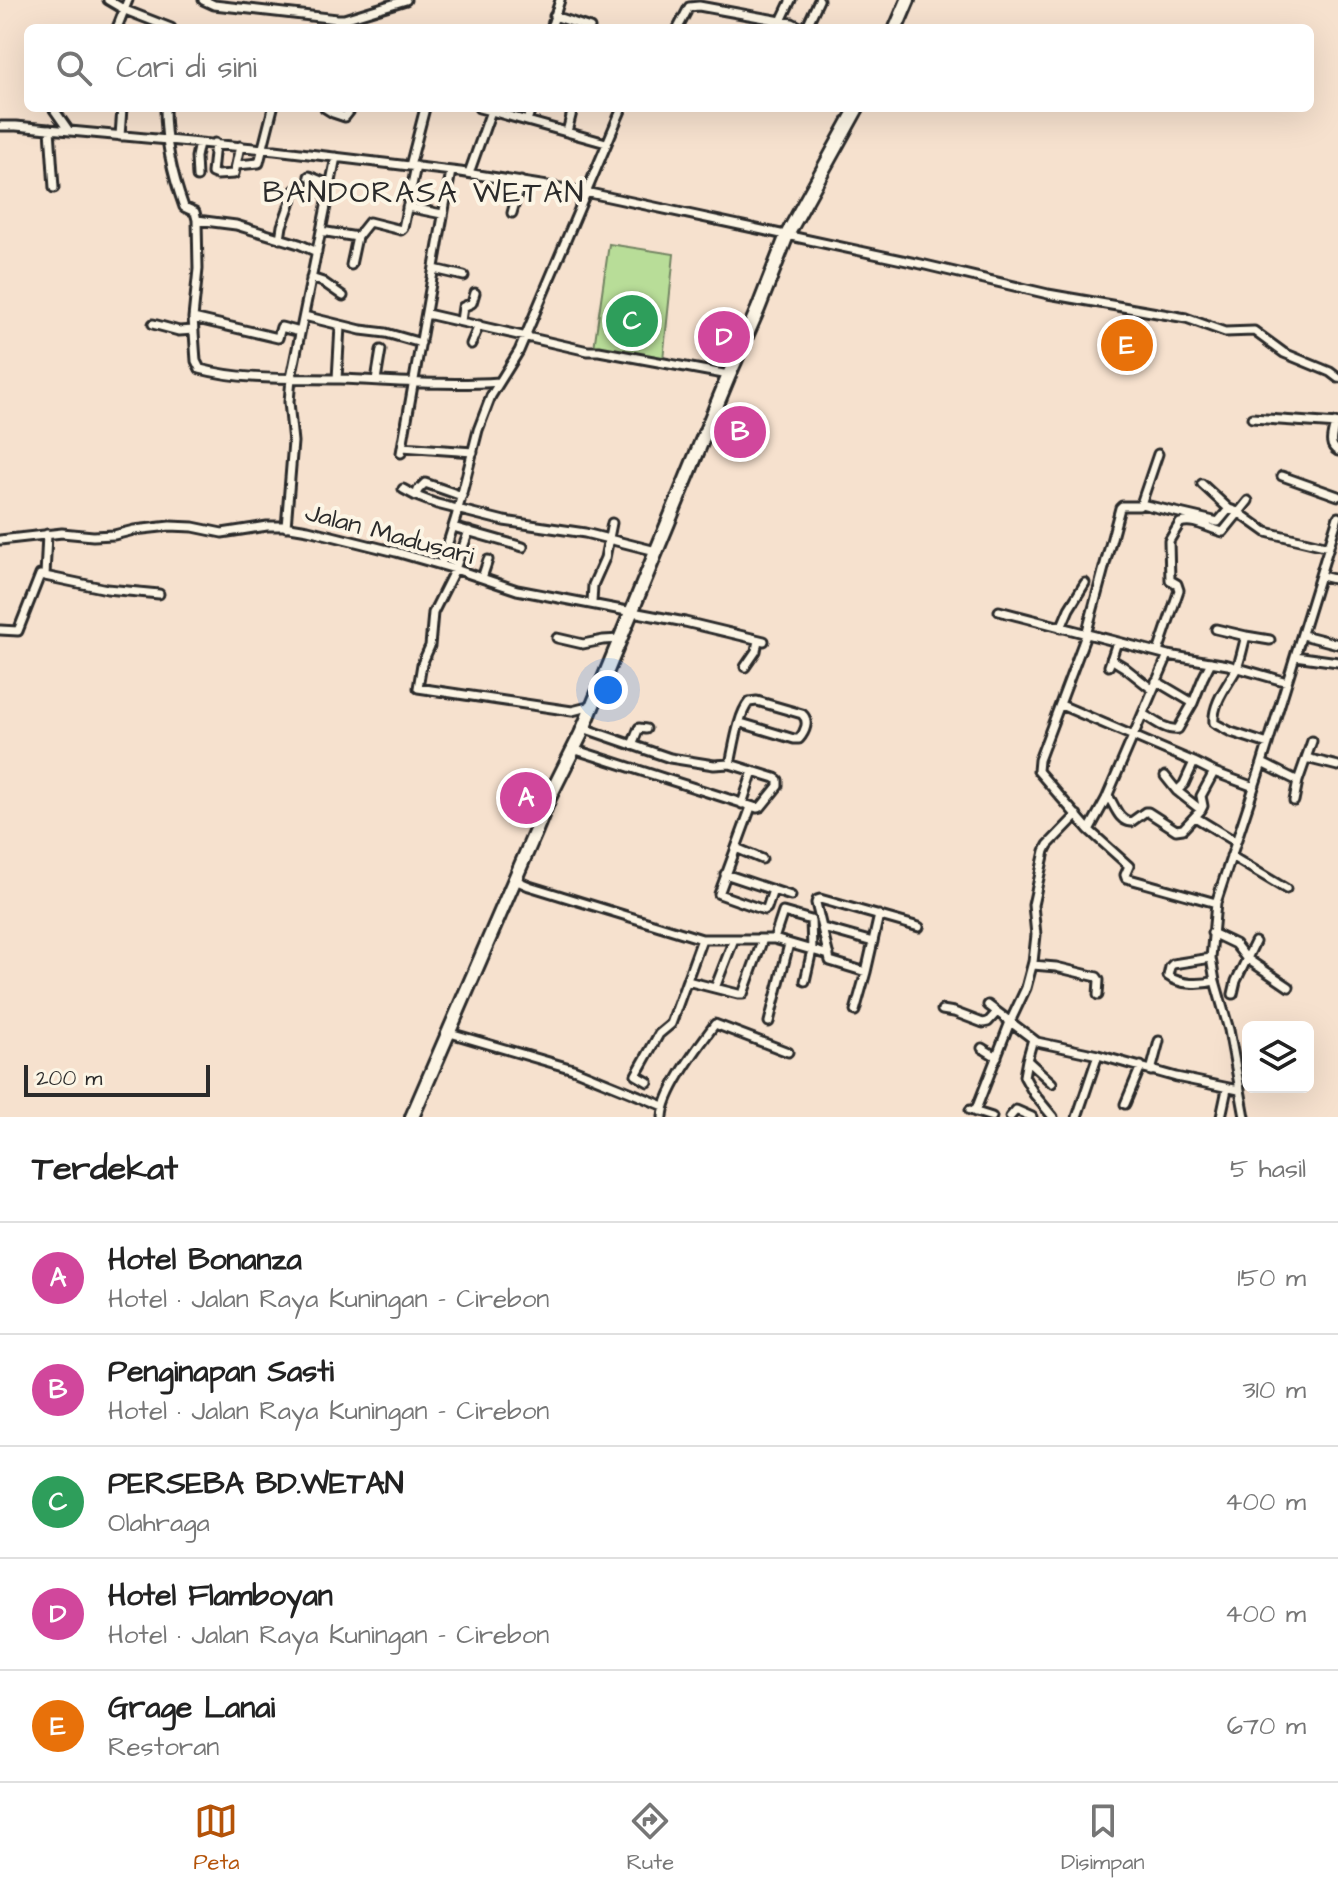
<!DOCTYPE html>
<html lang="id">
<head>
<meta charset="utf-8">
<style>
	:root { --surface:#fff; --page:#f2f2f2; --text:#222; --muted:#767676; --line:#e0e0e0; --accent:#b45309 }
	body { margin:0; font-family:"Architects Daughter",sans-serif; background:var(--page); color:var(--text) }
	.controls { position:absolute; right:24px; bottom:24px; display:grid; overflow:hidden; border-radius:12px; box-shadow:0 8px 32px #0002 }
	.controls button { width:72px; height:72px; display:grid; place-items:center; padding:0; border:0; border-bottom:2px solid var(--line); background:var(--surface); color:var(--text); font:40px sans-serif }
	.scale { position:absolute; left:24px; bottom:20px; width:186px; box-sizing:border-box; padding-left:8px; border:4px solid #2b2b2b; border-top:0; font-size:22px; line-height:28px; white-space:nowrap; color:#2b2b2b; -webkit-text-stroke:6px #fcf5e5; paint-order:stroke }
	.you { position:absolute; left:608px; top:690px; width:28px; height:28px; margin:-20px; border:6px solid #fff; border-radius:50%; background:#1a73e8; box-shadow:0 0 0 12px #1a73e833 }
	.badge { display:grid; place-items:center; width:52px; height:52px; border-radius:50%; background:var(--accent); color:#fff; font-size:26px; font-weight:700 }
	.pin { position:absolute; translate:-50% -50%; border:4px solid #fff; box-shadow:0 2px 8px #0006 }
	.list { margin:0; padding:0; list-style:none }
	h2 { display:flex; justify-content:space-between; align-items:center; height:104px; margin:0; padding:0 32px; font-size:34px }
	h2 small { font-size:26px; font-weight:400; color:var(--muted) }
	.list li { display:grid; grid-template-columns:52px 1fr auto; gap:24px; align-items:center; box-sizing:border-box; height:112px; padding:0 32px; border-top:2px solid var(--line) }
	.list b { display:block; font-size:30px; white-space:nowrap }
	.list p { margin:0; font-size:26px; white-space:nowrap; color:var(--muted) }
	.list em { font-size:26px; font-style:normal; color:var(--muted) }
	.icon { flex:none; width:44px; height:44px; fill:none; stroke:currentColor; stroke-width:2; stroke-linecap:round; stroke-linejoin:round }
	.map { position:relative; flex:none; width:1338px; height:1117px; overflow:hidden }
	.search { position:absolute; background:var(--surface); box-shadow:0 8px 32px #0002; left:24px; right:24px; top:24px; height:88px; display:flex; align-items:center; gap:20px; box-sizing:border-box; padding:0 28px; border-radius:12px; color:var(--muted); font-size:30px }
	.sheet { height:664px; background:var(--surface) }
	nav { display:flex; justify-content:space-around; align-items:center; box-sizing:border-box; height:112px; border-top:2px solid var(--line); background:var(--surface); font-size:22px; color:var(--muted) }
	nav a { display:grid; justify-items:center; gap:4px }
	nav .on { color:var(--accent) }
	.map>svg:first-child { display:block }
	.green { fill:#b8dd98; stroke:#728462; stroke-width:2 }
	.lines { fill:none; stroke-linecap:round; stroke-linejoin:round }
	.minor-casing { stroke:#2b2b2b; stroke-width:13 }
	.trunk-casing { stroke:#2b2b2b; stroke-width:18 }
	.minor { stroke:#fcf5e5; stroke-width:7 }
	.trunk { stroke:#fcf5e5; stroke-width:12 }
	.labels { text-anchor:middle; stroke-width:8; stroke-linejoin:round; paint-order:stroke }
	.street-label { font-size:26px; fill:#2b2b2b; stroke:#fcf5e5 }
	.quarter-label { font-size:30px; letter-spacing:2px; fill:#2b2b2b; stroke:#fcf5e5 }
</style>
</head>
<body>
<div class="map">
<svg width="1338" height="1117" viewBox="0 0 1338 1117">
	<rect width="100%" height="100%" fill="#f6e1ce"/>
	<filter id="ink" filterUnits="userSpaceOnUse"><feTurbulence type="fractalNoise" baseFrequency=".0125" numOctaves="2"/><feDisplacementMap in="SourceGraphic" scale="16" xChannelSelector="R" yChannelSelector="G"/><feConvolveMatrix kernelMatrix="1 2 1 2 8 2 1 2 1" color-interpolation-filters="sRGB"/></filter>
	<g filter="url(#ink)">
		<path class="green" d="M609 244 674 254 663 360 594 348Z"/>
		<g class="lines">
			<g class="minor-casing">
				<path id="minor" d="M108 0 125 10 171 28
					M203 0 214 5 337 19H344L406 0
					M554 16 590 28
					M781 21 791 0
					M117 28 128 0
					M551 28 560 0
					M678 28 689 7 699 6 792 23 802 28
					M806 28 819 0
					M53 108 69 131
					M165 108C165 143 172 174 184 207L195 212 197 220
					M325 108 333 113 345 117 352 108
					M479 108 491 111
					M527 121 531 108
					M0 126H16L275 150 460 172 585 192 921 264 1048 294 1186 318 1225 332 1254 331 1284 353 1330 372 1338 378
					M50 129 54 188
					M567 132 573 108
					M120 136 122 108
					M215 143 212 173 217 175 234 174 240 146
					M237 165 259 163 273 108
					M410 166 425 108
					M469 173 491 111 606 143
					M309 176 331 185
					M197 177 196 157 199 143
					M407 207 442 214
					M512 213 521 181
					M197 220 198 269 193 318 196 361 200 369C245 381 294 378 340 379 394 381 446 386 499 382
					M197 220 236 225 299 244 317 252
					M321 231 357 237
					M280 239 282 226 295 190 308 189 329 194
					M351 265 357 237 369 222 401 230 403 228 416 166
					M434 269 464 276
					M311 278 323 282 343 296
					M427 314 588 351H599L729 375
					M304 316 361 330 386 333 421 343
					M193 318 278 338 281 327 300 332
					M461 321 463 307 472 303 475 293
					M153 324 179 331 194 330
					M471 344 479 325
					M337 379 340 326
					M376 380 381 350
					M1252 418 1338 424
					M1335 423C1333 434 1327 445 1338 451
					M402 447 473 452
					M401 453 451 171
					M1158 454 1141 504 1139 506H1122L1120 508 1086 635 1039 760 1038 771 1089 830 1129 866 1125 875 1126 878 1216 903
					M1282 476 1338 496
					M1202 484 1229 509 1238 512 1266 532 1329 547
					M403 489 416 496
					M462 496 425 483 418 490 416 496 437 504 504 521 585 533 656 551
					M1141 504 1218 522 1229 509
					M286 527 293 442 289 402 291 378 336 157
					M453 527 523 547
					M469 531 455 569 433 613 430 646 422 664 418 688 572 711 592 706
					M0 540 62 533 93 536 114 535 134 530 170 526 193 527 222 533 267 526H284L308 530 396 552 455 569 517 590 685 622 764 641
					M441 565 456 517 478 430 491 396 519 351 622 108
					M45 576 47 534
					M1321 576 1338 580
					M482 578 488 560
					M592 603 593 585 605 558 612 523
					M999 611 1168 655 1228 665 1287 682
					M1061 628 1069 609 1085 583
					M1216 629 1246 636C1243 646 1241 658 1237 668 1228 685 1212 703 1214 723L1231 732 1268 744
					M0 630 18 631 40 575 107 589 159 594
					M1303 635 1338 644
					M1246 636 1270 640
					M557 638 583 644 603 640 620 639
					M1158 652 1179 590 1177 584 1170 580 1169 541 1180 523C1194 518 1209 529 1223 532L1248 501
					M1295 656 1338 662
					M1111 659 1124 667 1153 690
					M1109 666 1117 642
					M745 667 756 651 758 640
					M1156 681 1193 703
					M1061 705 1194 762 1214 772 1254 787
					M1143 714C1153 720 1166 731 1178 729L1193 703 1203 678 1211 662
					M632 745 638 730 639 728 646 729
					M573 749 757 808 761 807 778 786V780L775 778 730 764 714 765 670 758 583 728
					M1306 758 1338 766
					M1262 763 1298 781 1294 801
					M730 764C734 747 738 715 749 702L757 701 802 714C810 721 805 732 799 739H794L741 723
					M1165 776 1177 791 1201 810
					M1298 781 1312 741
					M1177 791 1184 784 1194 762
					M1108 796C1115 805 1118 821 1131 822L1145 812H1148L1176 830 1183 829 1201 810 1203 806 1201 796 1214 772
					M742 804 753 771
					M751 807 719 894 764 910 767 908 773 890
					M1195 817 1236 842
					M1089 830 1106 799 1168 655
					M736 848 762 859
					M1231 856 1286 889
					M725 874 791 896
					M515 880 529 886 702 939H774L829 955
					M879 915 866 972 830 961 816 903 817 900 820 899 919 927
					M823 928 873 942
					M1212 933 1235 944 1246 958 1289 987
					M774 939 783 912 811 920 812 950 805 981
					M1211 958 1173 964 1170 967 1168 976C1180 985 1201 985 1215 981
					M1033 965 1056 967 1097 977 1099 980 1098 995
					M687 981 738 994H743L763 939
					M715 988 734 939
					M1233 994 1236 981 1255 942
					M988 1005 1037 1042 1098 1055 1176 1077 1239 1090
					M942 1010 954 1012 983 1023 988 1022 997 1012
					M855 1011 866 972
					M769 1022 789 944
					M450 1033 573 1069 664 1106
					M1033 1039 1027 1060 1052 1083
					M982 1048 997 1057
					M1027 1060 1024 1076 1034 1094 1053 1117
					M1151 1071 1159 1041
					M648 1082 636 1075 659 1034 671 1024 702 939
					M1125 1104 1141 1066
					M970 1110 992 1117
					M975 1112 1010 1022 1026 988 1033 962 1036 935 1033 905 1045 851 1048 845 1077 815
					M663 1117C664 1091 699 1046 715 1024L788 1052
					M1010 1117 1016 1110 1032 1117
					M1077 1117 1098 1055
					M1221 1117 1227 1089
					M1245 1117 1229 1030 1215 981 1211 958 1216 903 1262 763 1338 517"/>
			</g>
			<g class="trunk-casing">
				<path id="trunk" d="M896 28 908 0
					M412 1117 534 835 549 798 581 734 729 375 758 309 787 235 857 108"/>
			</g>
			<use href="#minor" class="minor"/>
			<use href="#trunk" class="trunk"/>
		</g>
	</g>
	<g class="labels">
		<g class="street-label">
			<text transform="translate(390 533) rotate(15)" y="9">Jalan Madusari</text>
		</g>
		<g class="quarter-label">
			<text x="424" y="202">BANDORASA WETAN</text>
		</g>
	</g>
</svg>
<div class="controls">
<button><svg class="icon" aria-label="layers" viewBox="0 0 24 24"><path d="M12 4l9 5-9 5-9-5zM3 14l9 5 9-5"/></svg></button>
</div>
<div class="scale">200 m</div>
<div class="you"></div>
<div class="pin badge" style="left:526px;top:798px;background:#d1479c">A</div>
<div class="pin badge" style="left:740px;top:432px;background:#d1479c">B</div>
<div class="pin badge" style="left:632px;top:321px;background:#2e9e5b">C</div>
<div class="pin badge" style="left:724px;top:337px;background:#d1479c">D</div>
<div class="pin badge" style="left:1127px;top:345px;background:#e8710a">E</div>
<div class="search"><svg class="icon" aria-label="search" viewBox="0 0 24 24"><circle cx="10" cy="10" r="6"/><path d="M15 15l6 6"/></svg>Cari di sini</div>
</div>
<section class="sheet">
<h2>Terdekat<small>5 hasil</small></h2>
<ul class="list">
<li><span class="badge" style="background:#d1479c">A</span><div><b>Hotel Bonanza</b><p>Hotel · Jalan Raya Kuningan - Cirebon</p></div><em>150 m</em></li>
<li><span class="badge" style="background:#d1479c">B</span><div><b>Penginapan Sasti</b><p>Hotel · Jalan Raya Kuningan - Cirebon</p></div><em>310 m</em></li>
<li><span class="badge" style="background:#2e9e5b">C</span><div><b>PERSEBA BD.WETAN</b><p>Olahraga</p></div><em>400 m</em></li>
<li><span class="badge" style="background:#d1479c">D</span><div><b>Hotel Flamboyan</b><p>Hotel · Jalan Raya Kuningan - Cirebon</p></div><em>400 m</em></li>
<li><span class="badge" style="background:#e8710a">E</span><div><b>Grage Lanai</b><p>Restoran</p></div><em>670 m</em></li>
</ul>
</section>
<nav>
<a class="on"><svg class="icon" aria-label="map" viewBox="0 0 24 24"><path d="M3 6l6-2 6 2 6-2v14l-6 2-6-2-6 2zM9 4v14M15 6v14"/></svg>Peta</a>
<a><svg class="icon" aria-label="directions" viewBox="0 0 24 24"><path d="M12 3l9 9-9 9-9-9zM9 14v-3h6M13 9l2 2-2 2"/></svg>Rute</a>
<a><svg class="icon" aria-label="saved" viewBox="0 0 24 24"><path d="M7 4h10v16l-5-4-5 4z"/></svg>Disimpan</a>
</nav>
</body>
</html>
